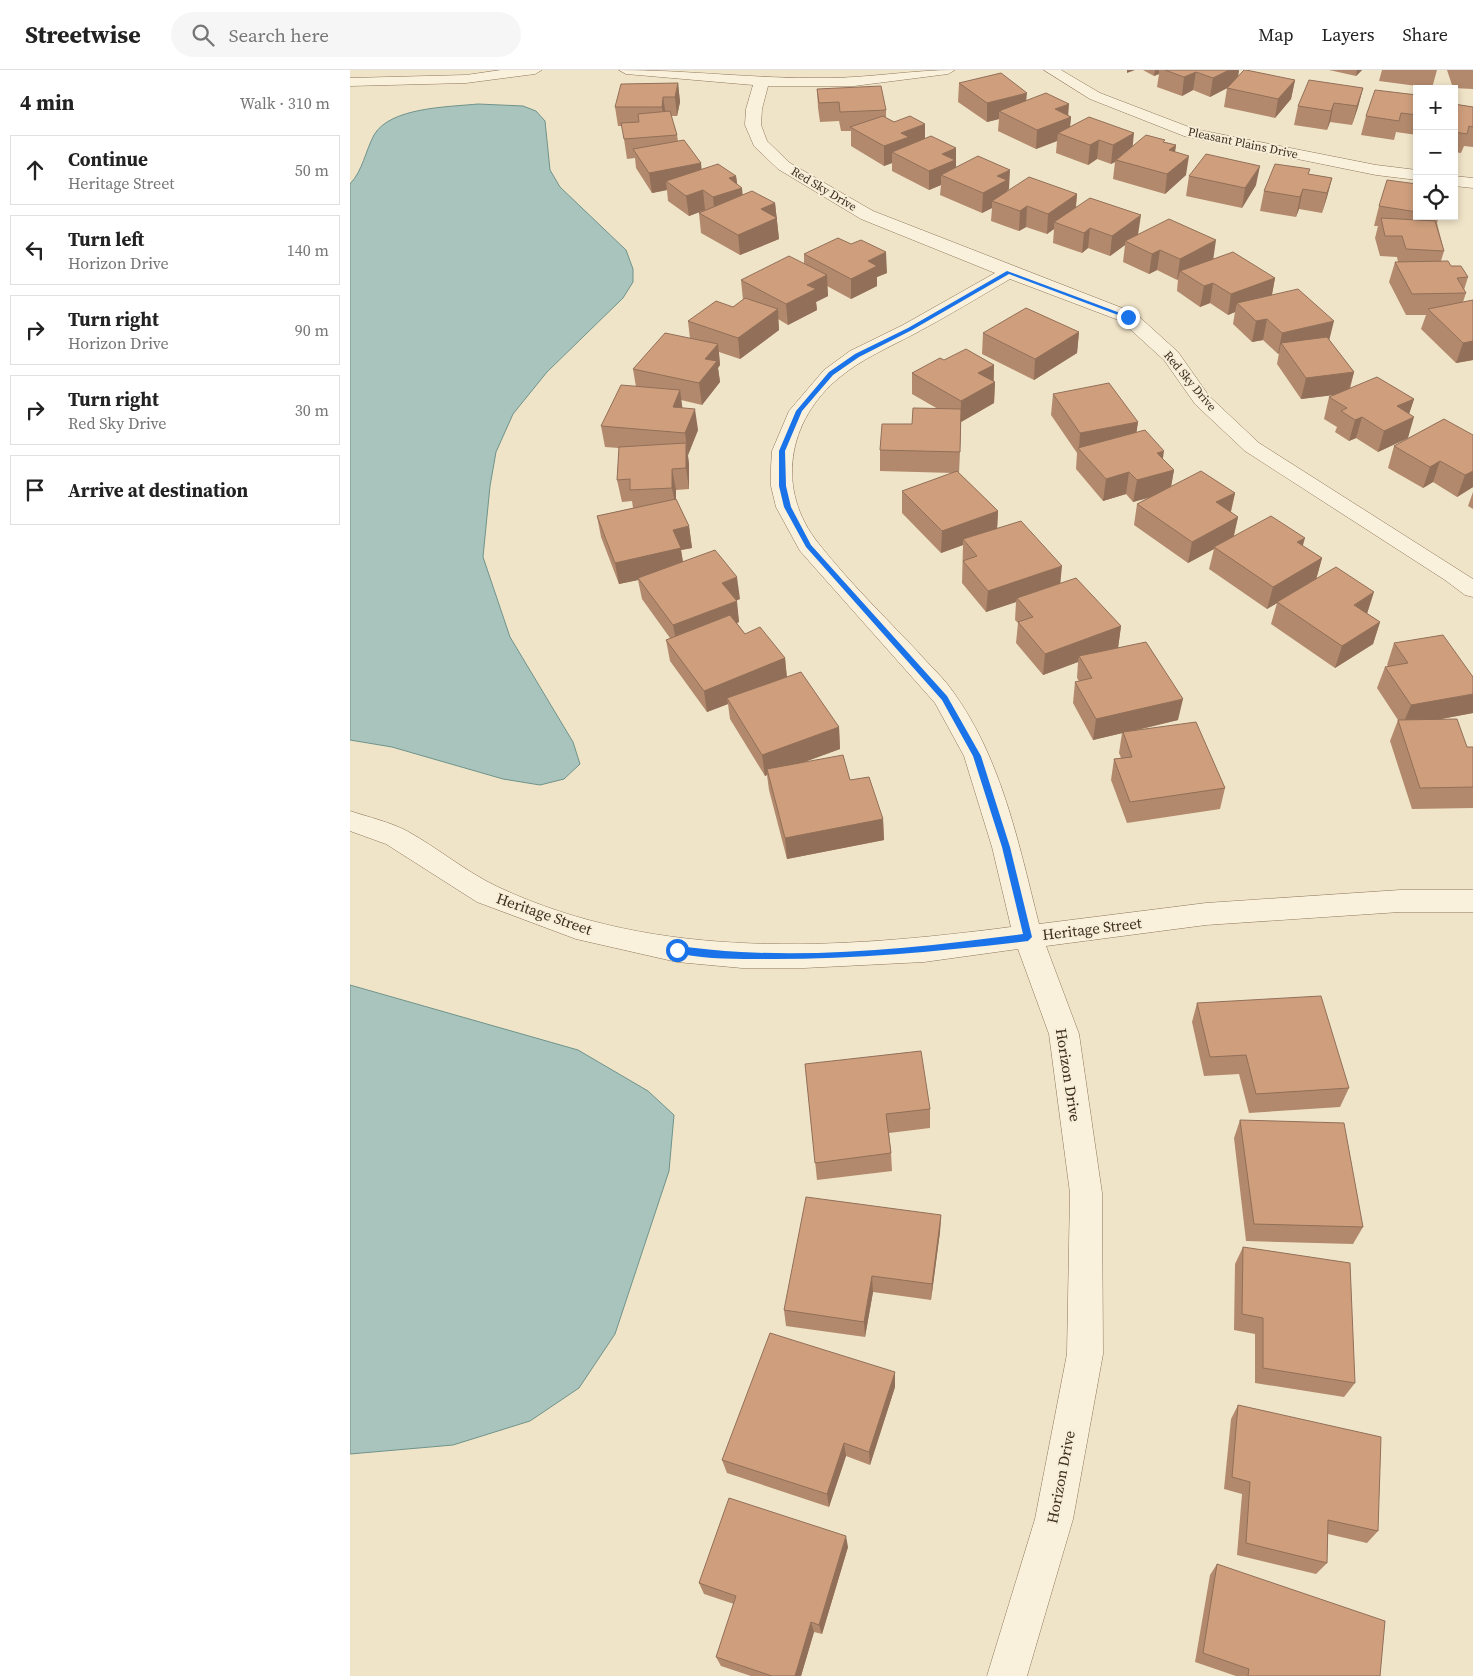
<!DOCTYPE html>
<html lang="en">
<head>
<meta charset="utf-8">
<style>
	:root { --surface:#fff; --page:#f6f6f6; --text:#222; --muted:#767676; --line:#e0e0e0 }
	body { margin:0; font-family:"Source Serif 4",serif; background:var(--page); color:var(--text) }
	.controls { position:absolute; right:15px; top:15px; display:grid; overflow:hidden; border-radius:0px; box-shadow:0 2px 8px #0003 }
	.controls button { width:45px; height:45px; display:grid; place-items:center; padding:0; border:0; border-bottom:1px solid var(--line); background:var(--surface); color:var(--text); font:25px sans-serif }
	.stop { position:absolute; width:15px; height:15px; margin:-11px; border:4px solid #1a73e8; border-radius:50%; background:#fff }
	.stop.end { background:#1a73e8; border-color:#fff; box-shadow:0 1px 5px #0008 }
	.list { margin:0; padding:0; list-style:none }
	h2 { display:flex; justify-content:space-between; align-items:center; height:65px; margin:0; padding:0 20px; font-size:21px }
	h2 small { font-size:16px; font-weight:400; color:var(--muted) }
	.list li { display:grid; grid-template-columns:32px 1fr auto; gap:15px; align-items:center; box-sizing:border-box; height:70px; margin:0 10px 10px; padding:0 10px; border:1px solid var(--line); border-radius:0px }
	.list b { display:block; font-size:19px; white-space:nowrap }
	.list p { margin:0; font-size:16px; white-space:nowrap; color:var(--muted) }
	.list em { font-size:16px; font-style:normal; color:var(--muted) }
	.icon { flex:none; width:28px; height:28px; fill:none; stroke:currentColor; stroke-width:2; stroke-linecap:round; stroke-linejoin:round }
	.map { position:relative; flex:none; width:1123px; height:1606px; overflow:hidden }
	header { display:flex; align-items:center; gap:30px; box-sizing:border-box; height:70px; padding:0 25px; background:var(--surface); border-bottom:1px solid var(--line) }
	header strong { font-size:24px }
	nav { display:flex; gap:28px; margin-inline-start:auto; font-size:18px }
	.search { width:350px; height:45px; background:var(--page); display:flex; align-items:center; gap:12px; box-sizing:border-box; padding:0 18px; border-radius:28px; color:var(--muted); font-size:19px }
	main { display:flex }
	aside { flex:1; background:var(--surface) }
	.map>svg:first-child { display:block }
	.water { fill:#a9c4bc; stroke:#6f938a }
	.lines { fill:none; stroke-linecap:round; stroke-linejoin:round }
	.street-casing { stroke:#8d765c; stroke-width:1 }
	.street { fill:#faf1dc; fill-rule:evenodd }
	.wall { fill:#b2896c }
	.shaded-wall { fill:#916f58 }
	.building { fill:#cf9f7d; stroke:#916f58 }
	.route { fill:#1a73e8 }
	.labels { text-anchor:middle; stroke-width:4; stroke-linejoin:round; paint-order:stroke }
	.far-street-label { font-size:12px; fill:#3d2e20; stroke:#f7eed8 }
	.street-label { font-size:15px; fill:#3d2e20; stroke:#f7eed8 }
</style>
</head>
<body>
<header>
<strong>Streetwise</strong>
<div class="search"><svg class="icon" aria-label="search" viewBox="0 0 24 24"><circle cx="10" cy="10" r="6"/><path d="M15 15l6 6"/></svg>Search here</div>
<nav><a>Map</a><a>Layers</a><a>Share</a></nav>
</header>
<main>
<aside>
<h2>4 min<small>Walk · 310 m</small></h2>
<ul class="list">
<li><svg class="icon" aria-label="ahead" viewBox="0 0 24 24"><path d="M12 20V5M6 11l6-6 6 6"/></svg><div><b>Continue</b><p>Heritage Street</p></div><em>50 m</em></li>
<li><svg class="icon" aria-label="left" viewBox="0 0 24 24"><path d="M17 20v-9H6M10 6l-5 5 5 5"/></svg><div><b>Turn left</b><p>Horizon Drive</p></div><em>140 m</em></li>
<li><svg class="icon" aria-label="right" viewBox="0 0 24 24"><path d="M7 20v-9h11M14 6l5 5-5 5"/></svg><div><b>Turn right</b><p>Horizon Drive</p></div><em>90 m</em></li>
<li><svg class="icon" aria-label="right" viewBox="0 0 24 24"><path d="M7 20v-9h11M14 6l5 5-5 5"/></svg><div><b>Turn right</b><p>Red Sky Drive</p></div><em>30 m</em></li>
<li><svg class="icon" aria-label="arrive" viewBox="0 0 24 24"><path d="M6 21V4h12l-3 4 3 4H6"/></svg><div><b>Arrive at destination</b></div></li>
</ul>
</aside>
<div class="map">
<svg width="1123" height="1606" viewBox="0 0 1123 1606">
	<rect width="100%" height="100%" fill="#f0e4c8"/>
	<path class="water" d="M128 34 173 36 186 41 195 51 200 100 210 117 276 180 283 199V212L273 228 197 302 163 344 146 382 140 416 133 487 160 567 223 672 230 694 214 709 190 715 153 709 42 677 0 670V114C13 100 15 82 24 65 40 37 99 37 128 34Z
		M0 915 228 980 298 1021 324 1045 319 1101 265 1264 229 1318 180 1351 103 1375 0 1384Z"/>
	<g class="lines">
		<g class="street-casing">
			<path id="street" d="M151 0H192L185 4 116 13 0 16V8L116 5Z
				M269 0C338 0 406 9 475 8 519 8 562 0 605 0L598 4 504 16H418L412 39 411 55 417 71 440 93 523 141 785 243 828 282 859 326 909 373 1123 509V527L1115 525 1095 510 895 381 845 334 814 290 771 251 660 209C629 227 598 246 566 263 540 277 513 288 490 307 437 350 425 420 469 474 499 512 535 547 568 582 580 596 594 608 604 623 652 690 669 775 689 854L856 833 1050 820H1123V842H1050L856 855 696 876 729 964 752 1123 753 1284 723 1449 677 1606H637L685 1449 717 1284 720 1123 699 964 668 879 574 892 454 898H392L327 892 226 869 127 832 36 774 0 761V741C18 747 40 752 57 761 88 778 116 802 148 817 308 892 490 879 661 857L642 777 614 686 585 633 450 481 426 437 421 416V397L422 381 439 341 474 300 500 281 553 255 645 203 511 149 428 99 404 76 395 55 396 39 403 15 276 4Z
				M694 0H711L750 23 844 59 1026 95 1067 100V110L1026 105 834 66 740 29Z
				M1104 106 1123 108V118L1104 116Z"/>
		</g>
		<use href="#street" class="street"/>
	</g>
	<path class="wall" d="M793 0H889L888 6 945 10 941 29 925 48 874 37 877 18 860 27 843 20 832 26 807 17 809 4 804 6Z
		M979 0H1012L1006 6Z
		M1032 0H1087L1082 18 1029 11Z
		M1097 0H1123V19L1103 18Z
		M328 13 330 32 327 46H321L327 65 328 71 351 93V99L386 106 387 114 392 125 425 133 429 169 390 185 351 163 349 143 355 140 339 146 318 131 317 120 302 123 286 98 285 88 277 89 272 56H268L265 37Z
		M609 13 676 31 718 45 721 47 720 57 783 76 815 72 826 75 825 82 836 105 815 124 763 109 765 92 761 94 747 89 738 95 706 83 707 71 686 79 648 61 649 49 637 52 608 32Z
		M1013 18 1008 37 1002 55 980 52 977 60 944 55 948 36Z
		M467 19 536 40V48L575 68 606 97 659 119 657 121V122L727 124 726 137 788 165 925 208 922 225 979 270 1004 302 1000 319 1064 329 1059 344 1058 368 1028 382 1006 368 999 371 985 362 987 357 974 349 979 327 985 325 951 329 927 294 929 283 928 284 913 270 902 272 883 254 885 242 878 245 860 233 850 237 827 221 828 209 827 210 807 200 799 204 773 192 775 175 760 186 738 178 732 183 703 173 704 159 697 164 676 157 669 161 641 151 642 138 632 143 590 125 591 115 579 120 542 101V93L534 96 501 76V61H491L489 51 470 52 468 38Z
		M1067 25V65L1046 62 1044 70 1011 65 1016 46Z
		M1104 34 1123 37V77L1114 76 1111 83 1104 82Z
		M960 99 958 104 982 108 977 127 972 143 949 139 946 147 910 141 914 121Z
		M839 106 906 115 892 138 836 126Z
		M1067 114V146H1089L1087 153 1094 181 1091 191 1118 207 1114 220 1116 223 1113 232 1123 230V290L1106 293 1071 259 1076 245H1056L1039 212 1045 192H1048L1047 187 1030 186 1025 168 1028 156H1024L1029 136Z
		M454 184 537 203 527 207V216L501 229 477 216 478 226 466 232 467 240 438 255 428 249 429 260 390 289 369 282 370 295 368 298 370 312 352 335 331 330 332 338 348 360 338 385 339 394V419L326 420V429L339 456 342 478 331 480 333 492 390 529 386 530 389 552 387 553 395 564 435 588 437 607 489 657 490 679 452 693 500 710 533 749 534 770 437 789 419 720 417 705 415 706 380 649 378 634 357 642 320 591 316 570 320 568 292 529 288 510 269 514 251 467 247 446 283 438 282 431 272 432 267 410 269 378 255 377 251 356 286 317 283 299 340 269 338 251 383 237 393 230 391 210 454 194Z
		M729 262 727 283 684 310 632 284 633 263Z
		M594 290 644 295V312H645L644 333 611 352 609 403 648 441 647 458 710 513 771 556 768 578 828 650 784 661 875 718 870 739 777 753 761 710 764 689 771 688 769 683 772 663 743 670 723 633 725 612 729 611 727 608 728 592 693 605 666 573 668 553 665 550 666 532 636 542 612 513 613 475 591 483 552 443V421L604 403 530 401V380L562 354 588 339 562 324V303Z
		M703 324 788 352 786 362 824 400 821 417 885 423 881 442 888 447 884 466 953 476 972 488 966 509 1030 552 1023 574 985 598 921 554 927 533 917 539 859 499 864 479 838 493 784 455 787 434 800 427 783 432 776 424 753 431 726 399 727 383 701 345Z
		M1094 349 1123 417 1107 427 1083 412 1073 418 1038 398 1044 376Z
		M1123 422V439L1118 436Z
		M1044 573 1123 643 1092 649 1117 677H1123V738L1062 739 1040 671 1048 650 1027 618 1035 597 1038 596 1037 595Z
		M847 933 999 1018 990 1037 899 1043 889 1004 854 1006 842 952Z
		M455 994 580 1039V1058L539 1063 541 1083 542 1101 467 1110Z
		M890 1050 1013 1157 1003 1174 896 1171 884 1068Z
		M591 1145 590 1162 581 1230 523 1222 515 1267 436 1256 434 1240Z
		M893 1177 1005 1313 994 1327 905 1313V1264L884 1260 885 1194Z
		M545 1317 520 1395 496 1386 479 1437 377 1403 372 1390Z
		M888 1335 1028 1461 1017 1473 978 1464 977 1493 966 1504 887 1485 892 1424 874 1419 881 1349Z
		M498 1477 472 1564 464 1562 451 1606H401L371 1596 366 1587 384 1534 354 1524 349 1513Z
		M867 1494 1030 1606H886L845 1592 860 1505Z"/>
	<path class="shaded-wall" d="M777 0H785L777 3Z
		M805 0H809V4L804 6Z
		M879 0H889L887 13 860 27 863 8Z
		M1007 0H1012L1006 6Z
		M846 2 843 20 832 26 834 7Z
		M945 10 941 29 925 48 928 29Z
		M328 13 330 32 327 46 325 27Z
		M1013 18 1008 37 1002 55 1007 36Z
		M677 23 675 42 649 41V49L637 52V33Z
		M313 27 316 46 314 56 312 37Z
		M984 33 980 52 977 60 981 41Z
		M719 34 718 48 721 47 719 66 708 63 707 71 686 79 687 60 705 39Z
		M575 54V73L542 82V93L534 96V76L551 63Z
		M784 63 782 83 766 90 765 92 761 94 763 75Z
		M749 70 747 89 738 95 740 75Z
		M826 75 823 94 819 80Z
		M606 78V97L591 105V115L579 120V101L592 84Z
		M839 86 836 105 815 124 817 104Z
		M351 93 353 113 316 111 317 120 302 123 299 103Z
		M910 96 906 115 892 138 895 118Z
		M660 100 659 119 657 121 656 130 642 131V138L632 143 633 123 647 106Z
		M386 106 388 119 392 118 394 138 365 147 363 127 379 108Z
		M982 108 977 127 972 143 977 123Z
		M953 119 949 139 946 147 950 127Z
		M353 120 355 140 339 146 336 126Z
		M727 124 725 144 704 152V159L697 164 698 144Z
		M425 133 429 169 390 185 388 165 411 139Z
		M677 136 676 157 669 161 670 141Z
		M791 145 788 165 775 171V175L760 186 762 166Z
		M740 158 738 178 732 183 734 163Z
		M866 170 863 191 830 201 828 209 827 210 830 189Z
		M810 180 807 200 799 204 802 184Z
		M536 182 537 203 527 207V216L501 229V209L518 191Z
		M477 205 478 226 466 232 467 240 438 255 436 234 457 215Z
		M925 208 921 229 887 233 885 242 878 245 881 224Z
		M863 213 860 233 850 237 854 216Z
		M428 239 429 260 390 289 388 268Z
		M917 249 913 270 902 272 906 251Z
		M984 251 979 271 931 273 929 283 928 284 932 263Z
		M729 262 727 283 684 310 685 289Z
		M1123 271V290L1106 293 1113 273Z
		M368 274 370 295 368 298 370 312 352 335 349 313 355 289Z
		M644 295 643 313 645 312 644 333 611 352 609 403 611 331 628 303Z
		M1004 302 998 323 951 329 956 308Z
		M330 320 333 342 323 337Z
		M1064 329 1057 350 1047 336Z
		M345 339 348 360 338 385 335 363Z
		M1012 347 1006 368 999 371 1005 350Z
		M1064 347 1058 368 1028 382 1034 361Z
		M788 352 785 373 729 379 730 363Z
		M336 373 339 394V419L336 398Z
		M814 381 811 402 807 383Z
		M1090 391 1083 412 1073 418 1080 397Z
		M322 399 326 420V439L322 418Z
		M824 400 820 422 783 432 787 410Z
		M1123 401V417L1107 427 1115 405Z
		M779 402 776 424 753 431 756 409Z
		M885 423 880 444 866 432Z
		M648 441 647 462 613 469V475L591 483 592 461Z
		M888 447 883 468 864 477V479L838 493 842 472Z
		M339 456 342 478 331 480 334 499 288 508V510L269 514 265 493 323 460Z
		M955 468 949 489 947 472Z
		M972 488 966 510 917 539 923 517Z
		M712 496 710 517 667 528 666 532 636 542 638 521Z
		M387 507 390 529 375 535 372 513Z
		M1024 522 1017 544 1004 535Z
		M387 531 389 552 327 576 323 555Z
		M1030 552 1023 574 985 598 992 576Z
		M771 556 768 578 729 586 728 592 693 605 695 584Z
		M435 588 437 610 377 628 378 634 357 642 354 621Z
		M1123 624V643L1052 656 1061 635Z
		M833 629 828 650 743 670 746 649Z
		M489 657 490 679 418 705 417 699V705L415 706 412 685Z
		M533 749 534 770 437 789 435 768Z
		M591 1145 590 1162 581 1230 582 1214Z
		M522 1206 523 1222 515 1267 514 1252Z
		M545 1302V1317L520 1395 519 1382Z
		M494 1373 496 1386 479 1437 477 1424Z
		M496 1466 498 1477 472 1564 469 1555Z
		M461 1552 464 1562 451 1606H445Z"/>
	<path class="building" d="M815 0H879L863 8 846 2 834 7Z
		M894 0H896L945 10 928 29 877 18Z
		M651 3 677 23 637 33 609 13Z
		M959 10 1013 18 1007 36 984 33 981 41 948 36Z
		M328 13 325 27H313L312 37H265L271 14Z
		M531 16 536 40 490 42 489 32 469 33 467 19Z
		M1025 20 1067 25V45L1051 43 1049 51 1016 46Z
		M696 23 719 34 705 39 721 47 687 60 649 41Z
		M1104 34 1123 37V57L1119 56 1117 64 1104 62Z
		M320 41 327 65 274 69 271 53 289 52 288 44Z
		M533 46 544 52 560 46 575 54 551 63 559 67 534 76 500 57Z
		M739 47 784 63 763 75 749 70 740 75 708 63Z
		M796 65 815 70 813 72 826 75 819 80 839 86 817 104 766 90Z
		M581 66 606 78 592 84 605 90 579 101 542 82Z
		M334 70 351 93 299 103 283 79Z
		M856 84 910 96 895 118 839 106Z
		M628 86 660 100 647 106 657 110 633 123 591 105Z
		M368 94 386 106 379 108 392 118 363 127 353 120 336 126 316 111Z
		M925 94 960 99 958 104 982 108 977 123 953 119 950 127 914 121Z
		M679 107 727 124 698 144 677 136 670 141 642 131Z
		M1037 110 1067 114V142L1029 136Z
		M402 121 425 133 411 139 427 148 388 165 349 143Z
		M740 128 791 145 762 166 740 158 734 163 704 152Z
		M1031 148 1085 151 1094 181 1056 179 1052 166H1035Z
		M819 149 866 170 830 189 810 180 802 184 775 171Z
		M488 168 501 174 511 170 536 182 518 191 527 196 501 209 454 184Z
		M883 182 925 208 881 224 863 213 854 216 830 201Z
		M439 186 477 205 457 215 466 219 436 234 391 210Z
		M1098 191 1101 196H1111L1118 207 1107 208 1116 223 1062 224 1045 192Z
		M948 219 984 251 932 263 917 249 906 251 887 233Z
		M395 228 428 239 388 268 338 251 366 231 383 237Z
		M1123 230V271L1113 273 1078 239Z
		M676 238 729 262 685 289 633 263Z
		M315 263 368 274 355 289 367 291 349 313 283 299Z
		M977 267 1004 302 956 308 931 273Z
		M616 279 644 295 628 303 645 312 611 331 562 303 590 288 594 290Z
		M1027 307 1064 329 1047 336 1064 347 1034 361 1012 347 1005 350 991 341 997 338 979 327Z
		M759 313 788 352 730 363 703 324Z
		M271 315 330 320 323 337 345 339 335 363 251 356Z
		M563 338 611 339 610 382 530 380 532 354H562Z
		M1094 349 1123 365V401L1115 405 1090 391 1080 397 1044 376Z
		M795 360 814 381 807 383 824 400 787 410 779 402 756 409 728 378Z
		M336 373V398L322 399V418L280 420V409L267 410 269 377Z
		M607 401 648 441 592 461 552 421Z
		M851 401 885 423 866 432 888 447 842 472 787 434Z
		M326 429 339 456 323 460 331 478 265 493 247 446Z
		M921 446 955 468 947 472 972 488 923 517 864 477Z
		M671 451 712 496 638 521 613 491 627 486 613 469Z
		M365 480 387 507 372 513 387 531 323 555 288 508Z
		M986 497 1024 522 1004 535 1030 552 992 576 927 532Z
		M726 508 771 556 695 584 668 552 683 547 667 528Z
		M380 545 395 564 410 557 435 588 354 621 316 570Z
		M1093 565 1123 607V624L1061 635 1035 597 1058 593 1044 573Z
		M796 572 833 629 746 649 725 612 742 608 729 586Z
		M451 602 489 657 412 685 377 628Z
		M1107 649 1117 677H1123V717L1070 718 1048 650Z
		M846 652 875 718 780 732 764 689 782 687 773 662Z
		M493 685 500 710 519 707 533 749 435 768 417 699Z
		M971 926 999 1018 906 1024 896 985 860 987 847 933Z
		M571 981 580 1039 536 1044 541 1083 465 1093 455 994Z
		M890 1050 994 1053 1013 1157 904 1154Z
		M456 1127 591 1145 582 1214 522 1206 514 1252 434 1240Z
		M893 1177 1000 1193 1005 1313 913 1298V1248L892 1244Z
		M420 1263 545 1302 519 1382 494 1373 477 1424 372 1390Z
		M888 1335 1031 1367 1028 1461 978 1450 977 1493 896 1473 900 1412 882 1407Z
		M379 1428 496 1466 469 1555 461 1552 445 1606H422L366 1587 386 1526 349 1513Z
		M867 1494 1035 1551 1030 1606H898L899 1599 853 1583Z"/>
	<path class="route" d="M657 201 781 247 776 248 659 204 562 260 509 287 483 305 452 341 435 381 436 416 441 437 461 475 597 626 631 686 660 777 682 867 678 871C593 881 508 889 423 889 394 889 351 890 324 882V877L327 876C348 878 370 881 391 882 485 887 580 876 673 864L652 777 623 686 592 630 456 477 434 437 429 416V381L446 341 479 302 505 284 558 258Z"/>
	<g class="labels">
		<g class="far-street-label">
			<text transform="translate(893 73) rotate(12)" y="4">Pleasant Plains Drive</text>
			<text transform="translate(474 119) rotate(31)" y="4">Red Sky Drive</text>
			<text transform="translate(840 311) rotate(50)" y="4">Red Sky Drive</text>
		</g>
		<g class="street-label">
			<text transform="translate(194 844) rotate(19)" y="5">Heritage Street</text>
			<text transform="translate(742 859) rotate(-7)" y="5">Heritage Street</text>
			<text transform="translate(718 1005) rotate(81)" y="5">Horizon Drive</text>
			<text transform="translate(711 1407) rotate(-79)" y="5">Horizon Drive</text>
		</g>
	</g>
</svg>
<div class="controls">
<button>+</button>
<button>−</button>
<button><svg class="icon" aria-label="locate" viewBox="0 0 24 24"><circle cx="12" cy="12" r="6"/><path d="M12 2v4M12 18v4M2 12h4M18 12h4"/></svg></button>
</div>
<div class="stop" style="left:327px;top:880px"></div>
<div class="stop end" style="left:778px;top:247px"></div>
</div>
</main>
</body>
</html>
